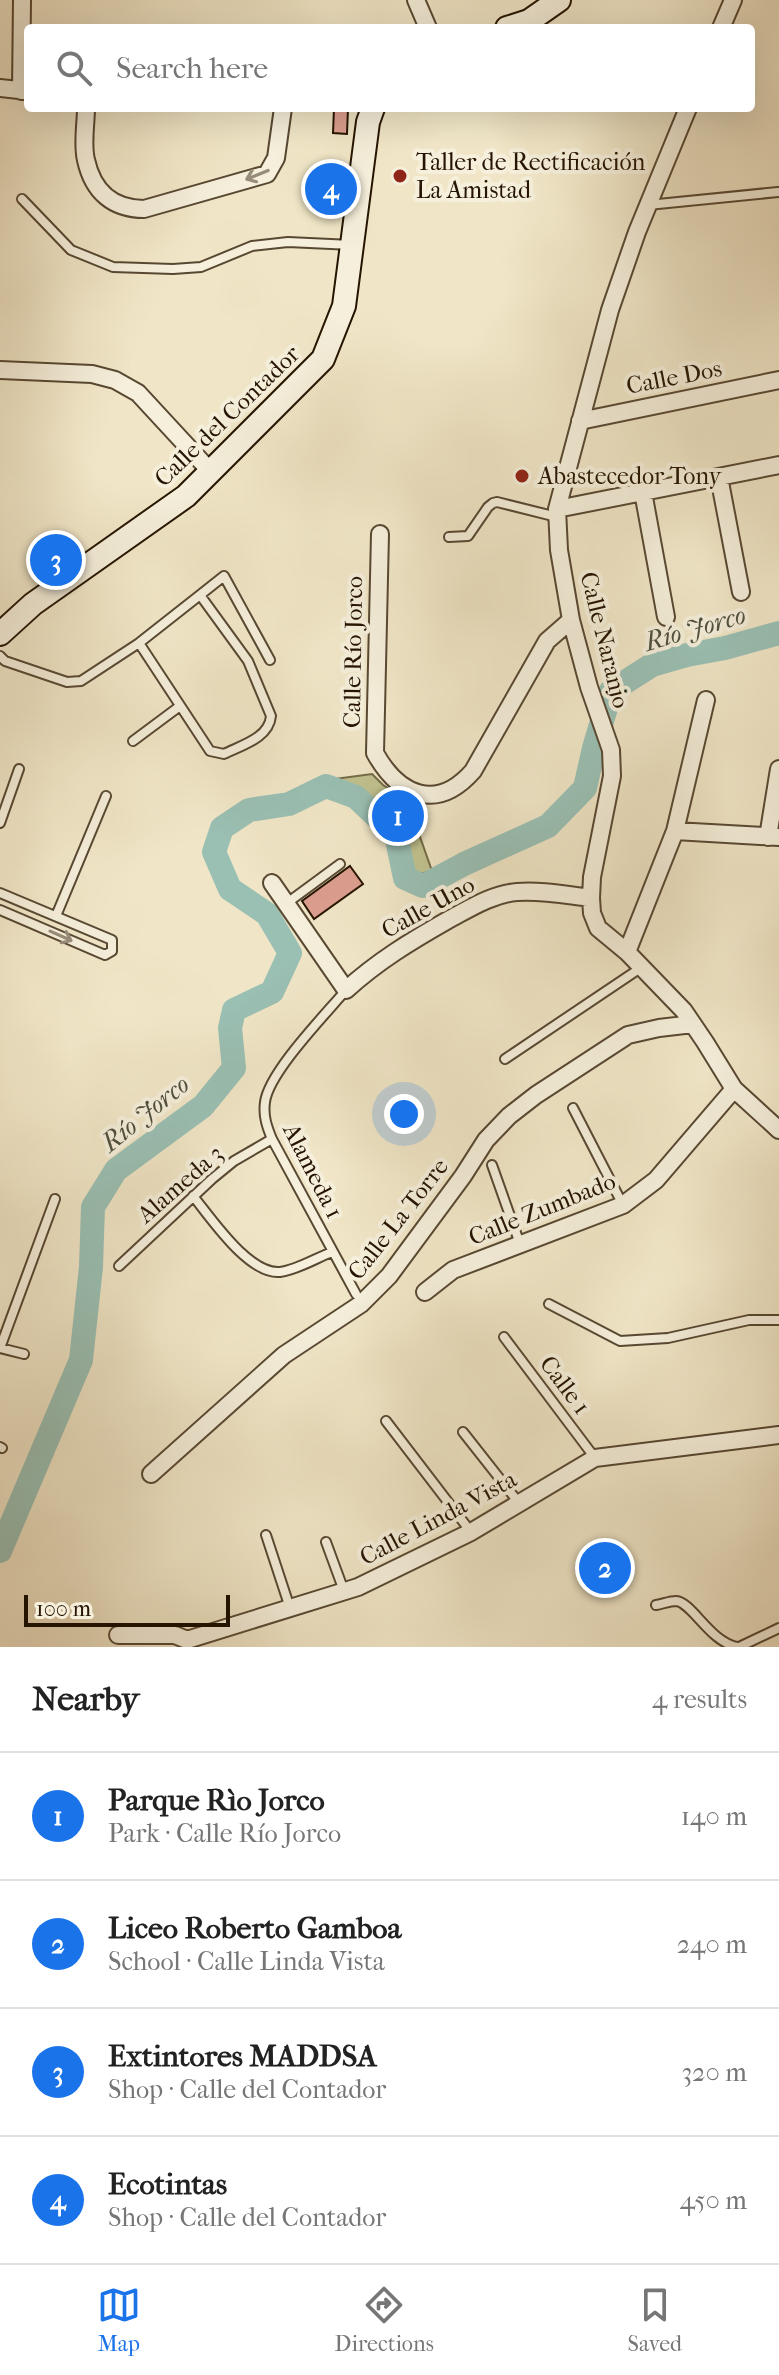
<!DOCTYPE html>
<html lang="en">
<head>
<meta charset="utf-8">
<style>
	:root { --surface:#fff; --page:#f2f2f2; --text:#222; --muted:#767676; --line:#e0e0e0; --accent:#1a73e8 }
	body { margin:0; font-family:"IM FELL French Canon",serif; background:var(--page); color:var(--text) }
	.scale { position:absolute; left:24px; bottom:20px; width:206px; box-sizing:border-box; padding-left:8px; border:4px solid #251400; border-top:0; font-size:22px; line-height:28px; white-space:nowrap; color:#251400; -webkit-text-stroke:6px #f5efdb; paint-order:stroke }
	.you { position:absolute; left:404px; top:1114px; width:28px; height:28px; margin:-20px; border:6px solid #fff; border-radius:50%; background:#1a73e8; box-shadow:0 0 0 12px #1a73e833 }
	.badge { display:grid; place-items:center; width:52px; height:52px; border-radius:50%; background:var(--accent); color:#fff; font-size:26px; font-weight:700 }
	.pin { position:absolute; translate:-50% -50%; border:4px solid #fff; box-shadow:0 2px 8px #0006 }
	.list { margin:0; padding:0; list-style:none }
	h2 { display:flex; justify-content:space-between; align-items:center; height:104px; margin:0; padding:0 32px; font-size:34px }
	h2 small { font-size:26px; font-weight:400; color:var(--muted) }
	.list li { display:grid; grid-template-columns:52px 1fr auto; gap:24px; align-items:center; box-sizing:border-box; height:128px; padding:0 32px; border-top:2px solid var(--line) }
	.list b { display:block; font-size:30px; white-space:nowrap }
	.list p { margin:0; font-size:26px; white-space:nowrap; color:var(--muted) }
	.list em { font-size:26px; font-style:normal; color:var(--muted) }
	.icon { flex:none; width:44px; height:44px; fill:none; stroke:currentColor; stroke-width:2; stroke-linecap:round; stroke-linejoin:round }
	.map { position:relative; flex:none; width:779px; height:1647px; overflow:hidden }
	.search { position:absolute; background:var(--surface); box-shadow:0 8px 32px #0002; left:24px; right:24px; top:24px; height:88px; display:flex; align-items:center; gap:20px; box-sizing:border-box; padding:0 28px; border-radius:8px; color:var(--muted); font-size:30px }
	.sheet { height:616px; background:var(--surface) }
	nav { display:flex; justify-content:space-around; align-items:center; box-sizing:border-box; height:112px; border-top:2px solid var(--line); background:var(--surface); font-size:22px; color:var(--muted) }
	nav a { display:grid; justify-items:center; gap:4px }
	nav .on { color:var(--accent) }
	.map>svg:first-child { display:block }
	.green { fill:#c1c390; stroke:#736c48; stroke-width:2 }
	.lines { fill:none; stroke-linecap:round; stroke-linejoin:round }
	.river { stroke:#9ac0b4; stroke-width:24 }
	.building { fill:#dd9f90; stroke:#251400; stroke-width:2 }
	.lane-casing { stroke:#584832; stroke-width:12 }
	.street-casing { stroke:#584832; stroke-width:20 }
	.secondary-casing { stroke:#251400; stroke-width:26 }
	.lane { stroke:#f5efdb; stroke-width:8 }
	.street { stroke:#f5efdb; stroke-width:16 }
	.secondary { stroke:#f5efdb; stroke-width:22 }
	.oneway { stroke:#978c78 }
	.poi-dot { fill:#8f2418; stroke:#f5efdb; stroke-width:3 }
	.labels { text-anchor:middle; stroke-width:8; stroke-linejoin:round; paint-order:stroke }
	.poi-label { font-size:24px; fill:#251400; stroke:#f5efdb; text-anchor:start }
	.street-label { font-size:24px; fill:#251400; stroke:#f5efdb }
	.water-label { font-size:26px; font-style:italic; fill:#4e503f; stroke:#f5efdb }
</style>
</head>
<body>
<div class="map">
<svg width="779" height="1647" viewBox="0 0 779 1647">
	<rect width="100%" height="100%" fill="#f0e6c7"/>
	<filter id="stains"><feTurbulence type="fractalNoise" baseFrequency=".0025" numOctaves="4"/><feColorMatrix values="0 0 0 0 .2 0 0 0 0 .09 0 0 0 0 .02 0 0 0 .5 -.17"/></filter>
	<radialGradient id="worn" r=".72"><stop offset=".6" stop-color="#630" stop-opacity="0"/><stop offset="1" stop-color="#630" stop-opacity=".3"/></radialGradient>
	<path class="green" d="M372 774 383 785 407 800 432 871 415 875 409 872 402 832 358 792 327 780Z"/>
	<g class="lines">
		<path class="river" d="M0 1551 81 1360 91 1267 93 1207 116 1170 203 1106 234 1068 230 1028 234 1010 272 992 290 953 267 914 230 889 214 852 222 828 249 810 289 804 326 786 356 797 396 835 405 878 423 886 464 864 548 826 585 788 594 748 611 691 652 665 687 655 725 648 779 633"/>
	</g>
	<path class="building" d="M334 108H348L347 134 333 133Z
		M55 546 69 565 58 573 44 555Z
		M350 866 363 884 314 919 302 901Z"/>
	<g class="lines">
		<g class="lane-casing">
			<path id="lane" d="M22 199 71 250 113 267 173 269 201 267 252 246 288 242 352 245
				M648 205 778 192
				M449 537 468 536 488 507 493 503 497 502 557 517
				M200 595 224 576 270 660
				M0 656 5 661 67 682 81 681 139 643 200 595 248 661 271 716C269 738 242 745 224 754L210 751 139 643
				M133 741 180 706
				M0 823 19 769
				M0 893 112 940V951L105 955 0 910
				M287 903 340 864
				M56 916 106 796
				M346 990C325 1015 269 1072 265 1102 263 1116 267 1127 272 1139L356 1294
				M505 1059 642 967
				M573 1108 623 1205
				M492 1165 520 1244
				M193 1196C211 1218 249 1275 280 1272 297 1270 316 1258 332 1252
				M119 1266 212 1179 234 1161 272 1139
				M549 1304 620 1341 668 1338 749 1320H779
				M504 1337 595 1458
				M0 1348 55 1199
				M0 1348 24 1354
				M386 1421 471 1532
				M463 1432 519 1503
				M0 1447 2 1448
				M266 1535 290 1608
				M326 1542 344 1591
				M656 1605C662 1604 670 1601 676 1601 692 1602 709 1641 737 1647
				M739 1647 779 1628"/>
		</g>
		<g class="street-casing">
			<path id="street" d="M416 0 428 28
				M721 28 733 0
				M0 88 28 91
				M21 91 22 0
				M86 108C86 124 82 144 86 160 93 192 113 209 144 209L267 174 276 158 283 108
				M688 108 637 232 610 310 557 509 559 550 571 620 589 687 611 750 612 776 592 877 591 898 592 913 598 928 627 952 684 1011 705 1042 734 1089 779 1130
				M0 370 92 374 115 380 138 393 211 472
				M580 421 779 380
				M719 477 741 592
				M643 492 666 617
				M557 509 779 465
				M380 534 375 753C399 796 437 812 473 771L547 641 571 620
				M675 831 779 837
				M768 837 779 769
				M272 883 346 990C378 961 411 941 448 920 469 909 492 894 517 892 541 890 566 895 591 898
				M627 952 675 831 706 700
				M425 1292 453 1270 623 1205 656 1180 734 1089
				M151 1474 284 1355 361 1304 389 1276 463 1176 486 1140 509 1116 536 1095 628 1035 659 1028 693 1024
				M118 1635H175L187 1640 358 1587 471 1532 595 1458 779 1435"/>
		</g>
		<g class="secondary-casing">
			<path id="secondary" d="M507 28 529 21 559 0
				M0 634 33 604 186 496 323 359 344 306 368 122 373 108"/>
		</g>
		<use href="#lane" class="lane"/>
		<use href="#street" class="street"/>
		<use href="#secondary" class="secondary"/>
	</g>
	<defs><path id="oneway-shaft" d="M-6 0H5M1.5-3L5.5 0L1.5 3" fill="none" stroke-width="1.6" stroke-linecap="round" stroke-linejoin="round" transform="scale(2)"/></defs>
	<g class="oneway">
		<use href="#oneway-shaft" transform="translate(257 175) rotate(158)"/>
		<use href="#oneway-shaft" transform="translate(61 936) rotate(24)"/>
	</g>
	<g class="poi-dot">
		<circle cx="400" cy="176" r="8"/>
		<circle cx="522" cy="476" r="8"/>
	</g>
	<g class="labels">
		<g class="poi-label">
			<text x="416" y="170">Taller de Rectificación<tspan x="416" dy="28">La Amistad</tspan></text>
			<text x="538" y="484">Abastecedor Tony</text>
		</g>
		<g class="street-label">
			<text transform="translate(674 377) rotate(-11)" y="8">Calle Dos</text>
			<text transform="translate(227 416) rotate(-44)" y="8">Calle del Contador</text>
			<text transform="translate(605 640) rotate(76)" y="8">Calle Naranjo</text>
			<text transform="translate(353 652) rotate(-89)" y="8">Calle Río Jorco</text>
			<text transform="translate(428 907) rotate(-29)" y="8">Calle Uno</text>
			<text transform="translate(313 1171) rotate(63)" y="8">Alameda 1</text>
			<text transform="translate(180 1184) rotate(-41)" y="8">Alameda 3</text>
			<text transform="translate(542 1209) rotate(-22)" y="8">Calle Zumbado</text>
			<text transform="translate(398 1219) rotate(-52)" y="8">Calle La Torre</text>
			<text transform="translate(565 1385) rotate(53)" y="8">Calle 1</text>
			<text transform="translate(438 1518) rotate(-28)" y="8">Calle Linda Vista</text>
		</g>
		<g class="water-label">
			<text transform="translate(695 628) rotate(-16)" y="9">Río Jorco</text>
			<text transform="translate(145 1113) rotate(-39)" y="9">Río Jorco</text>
		</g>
	</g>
	<rect width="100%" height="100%" filter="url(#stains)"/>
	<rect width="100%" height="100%" fill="url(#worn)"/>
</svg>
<div class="scale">100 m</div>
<div class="you"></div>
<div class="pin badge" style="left:398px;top:816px">1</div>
<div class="pin badge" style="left:605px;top:1568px">2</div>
<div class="pin badge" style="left:56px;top:560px">3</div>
<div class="pin badge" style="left:331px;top:189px">4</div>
<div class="search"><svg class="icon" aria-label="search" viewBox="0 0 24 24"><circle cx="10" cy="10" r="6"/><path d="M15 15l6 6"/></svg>Search here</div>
</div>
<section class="sheet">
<h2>Nearby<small>4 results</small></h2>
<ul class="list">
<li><span class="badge">1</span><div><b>Parque Rìo Jorco</b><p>Park · Calle Río Jorco</p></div><em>140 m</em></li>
<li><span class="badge">2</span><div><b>Liceo Roberto Gamboa</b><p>School · Calle Linda Vista</p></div><em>240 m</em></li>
<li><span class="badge">3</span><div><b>Extintores MADDSA</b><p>Shop · Calle del Contador</p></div><em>320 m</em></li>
<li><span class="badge">4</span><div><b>Ecotintas</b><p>Shop · Calle del Contador</p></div><em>450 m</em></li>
</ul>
</section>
<nav>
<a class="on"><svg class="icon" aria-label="map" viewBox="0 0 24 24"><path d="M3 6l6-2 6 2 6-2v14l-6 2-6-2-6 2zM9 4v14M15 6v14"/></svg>Map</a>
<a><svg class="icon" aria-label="directions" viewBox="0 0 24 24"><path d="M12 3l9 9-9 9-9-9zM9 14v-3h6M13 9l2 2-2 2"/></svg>Directions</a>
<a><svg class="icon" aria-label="saved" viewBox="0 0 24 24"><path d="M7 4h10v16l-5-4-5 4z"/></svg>Saved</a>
</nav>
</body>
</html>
